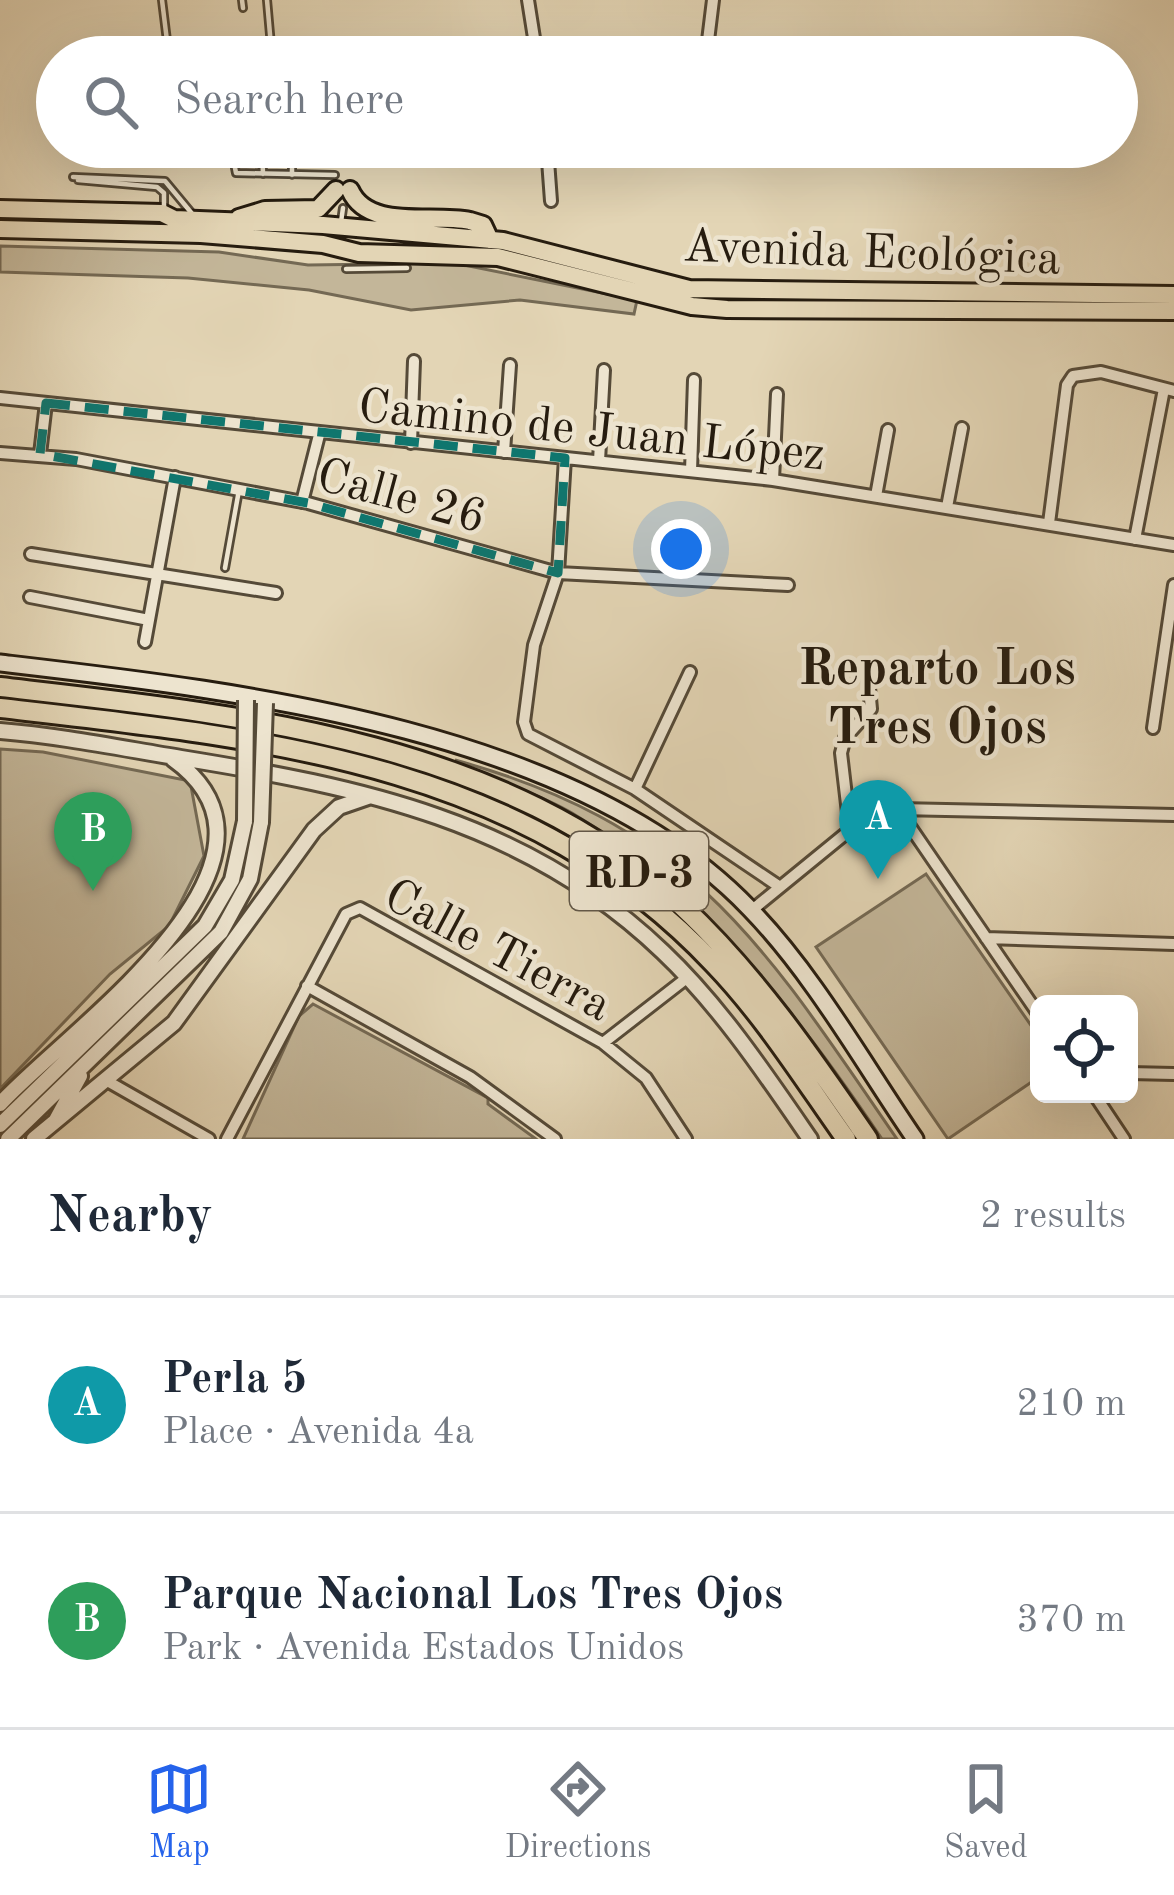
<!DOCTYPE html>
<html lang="en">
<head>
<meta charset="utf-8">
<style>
	:root { --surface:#fff; --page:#f2f2f3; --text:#1f2937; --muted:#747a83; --line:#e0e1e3; --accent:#2563eb }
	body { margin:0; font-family:"Old Standard TT",serif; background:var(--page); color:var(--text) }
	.controls { position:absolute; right:36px; bottom:36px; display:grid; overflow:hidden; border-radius:18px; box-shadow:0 12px 48px #0002 }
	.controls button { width:108px; height:108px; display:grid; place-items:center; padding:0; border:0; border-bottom:3px solid var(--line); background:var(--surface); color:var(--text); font:60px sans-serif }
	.you { position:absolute; left:681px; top:549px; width:42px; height:42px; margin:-30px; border:9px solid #fff; border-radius:50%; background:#1a73e8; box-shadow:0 0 0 18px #1a73e833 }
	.badge { display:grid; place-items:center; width:78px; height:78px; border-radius:50%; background:var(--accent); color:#fff; font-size:39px; font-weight:700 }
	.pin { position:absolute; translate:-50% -99px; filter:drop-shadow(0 3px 6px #0008) }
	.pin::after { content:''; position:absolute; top:63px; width:42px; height:36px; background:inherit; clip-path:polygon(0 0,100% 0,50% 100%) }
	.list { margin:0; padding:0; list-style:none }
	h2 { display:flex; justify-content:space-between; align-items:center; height:156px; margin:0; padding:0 48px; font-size:51px }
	h2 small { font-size:39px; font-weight:400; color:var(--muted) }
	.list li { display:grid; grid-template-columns:78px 1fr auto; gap:36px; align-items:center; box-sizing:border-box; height:216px; padding:0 48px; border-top:3px solid var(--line) }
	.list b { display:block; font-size:45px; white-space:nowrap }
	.list p { margin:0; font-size:39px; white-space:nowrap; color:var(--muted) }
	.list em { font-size:39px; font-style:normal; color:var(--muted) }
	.icon { flex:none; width:66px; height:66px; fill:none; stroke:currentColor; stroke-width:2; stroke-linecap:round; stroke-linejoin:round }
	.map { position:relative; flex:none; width:1174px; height:1139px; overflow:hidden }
	.search { position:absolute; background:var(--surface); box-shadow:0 12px 48px #0002; left:36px; right:36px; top:36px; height:132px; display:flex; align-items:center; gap:30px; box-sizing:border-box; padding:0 42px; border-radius:66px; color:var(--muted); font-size:45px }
	.sheet { height:588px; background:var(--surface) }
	nav { display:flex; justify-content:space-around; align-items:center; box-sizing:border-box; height:168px; border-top:3px solid var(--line); background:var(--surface); font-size:33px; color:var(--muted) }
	nav a { display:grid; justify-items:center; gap:6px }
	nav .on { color:var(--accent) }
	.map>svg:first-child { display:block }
	.green { fill:#c3b699; stroke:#746954; stroke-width:3 }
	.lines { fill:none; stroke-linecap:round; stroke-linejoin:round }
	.service-casing { stroke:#554a38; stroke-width:10 }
	.minor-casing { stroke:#554a38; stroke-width:16 }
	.tertiary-casing { stroke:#554a38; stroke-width:20 }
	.secondary-casing { stroke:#261c0f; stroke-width:21 }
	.primary-casing { stroke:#261c0f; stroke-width:22 }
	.motorway-casing { stroke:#261c0f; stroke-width:24 }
	.service { stroke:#ede4cf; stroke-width:4.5 }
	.minor { stroke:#ede4cf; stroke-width:10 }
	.tertiary { stroke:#ede4cf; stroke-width:14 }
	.secondary { stroke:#ede4cf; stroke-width:15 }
	.primary { stroke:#e3d5b5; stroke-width:16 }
	.motorway { stroke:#e3d5b5; stroke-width:18 }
	.tertiary-bridge-casing { stroke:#554a38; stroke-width:20; stroke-linecap:butt }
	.tertiary-bridge { stroke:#ede4cf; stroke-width:14 }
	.marked { fill:none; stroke:#0f766e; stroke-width:9; stroke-dasharray:24 15; stroke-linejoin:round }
	.labels { text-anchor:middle; stroke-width:9; stroke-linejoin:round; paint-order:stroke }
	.shield { fill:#ede4cf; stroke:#625849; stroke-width:3 }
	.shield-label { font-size:45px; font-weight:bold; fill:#261c0f }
	.street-label { font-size:48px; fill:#261c0f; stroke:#ede4cf }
	.neighbourhood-label { font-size:51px; font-weight:bold; fill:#261c0f; stroke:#ede4cf }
</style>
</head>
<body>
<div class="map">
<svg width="1174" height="1139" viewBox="0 0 1174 1139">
	<rect width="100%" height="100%" fill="#e3d5b5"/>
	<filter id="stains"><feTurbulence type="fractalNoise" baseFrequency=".00167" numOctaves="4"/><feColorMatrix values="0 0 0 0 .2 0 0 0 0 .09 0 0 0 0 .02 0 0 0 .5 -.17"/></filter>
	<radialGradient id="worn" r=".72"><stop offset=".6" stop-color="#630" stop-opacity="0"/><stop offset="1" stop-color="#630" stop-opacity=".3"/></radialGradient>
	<path class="green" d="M0 246 219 252 308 265 454 263 637 300 634 314 520 300 411 310 309 290 188 278 0 272Z
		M0 749 43 752 190 781 204 856 169 926 110 974 0 1089Z
		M455 760C694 826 765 947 897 1139H882C796 1012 706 893 572 813 535 791 492 781 455 760Z
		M926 874 1039 1037V1077L948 1139 816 947Z
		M313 1004 488 1098V1104L536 1139H243L299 1016Z"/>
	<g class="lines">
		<g class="service-casing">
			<path id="service" d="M162 0 169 57
				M242 0 243 8
				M267 0 272 57
				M296 57 319 52 350 57
				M231 147 236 173 335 175
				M262 147 263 174
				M292 175V147
				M73 177 165 181 194 216
				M78 180 157 187 164 193V206
				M341 222 343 208
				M346 269 407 268
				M225 568 239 490"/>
		</g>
		<g class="minor-casing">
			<path id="minor" d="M528 0 537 57
				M706 57 713 0
				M547 147 551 201
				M0 398 773 480 1174 545
				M411 443 414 361
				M504 452 510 365
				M0 453 76 459 308 503 558 573 788 585
				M40 454 46 403
				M565 458 558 573 534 645 524 722 528 734 635 789 777 885
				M599 461 604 370
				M691 471 694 380
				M773 480 777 394
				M876 496 888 430
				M302 502 319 435
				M947 507 962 428
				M1049 523 1067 385 1073 376 1101 372 1174 391
				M1135 539 1164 389
				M31 554 276 593
				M30 597 149 620
				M145 642 175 477
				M1153 728 1174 585
				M635 789 690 672
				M898 809 1039 1015
				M850 830 841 753 845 738 871 709 868 677
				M752 910 850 830 898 809 1174 815
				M986 938 1174 944
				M307 986 470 1077 555 1139
				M603 1043 688 977
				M1129 1073 1174 1074
				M109 1082 209 1139
				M1094 1094 1124 1139
				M227 1139 346 914 360 908 603 1043 646 1078 686 1139"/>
		</g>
		<g class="tertiary-casing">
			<path id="tertiary" d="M0 731C61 736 120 748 181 758 360 787 527 821 663 952 720 1006 766 1075 810 1139
				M0 1104C64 1033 317 862 173 759
				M56 1120 80 1076
				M0 1125 205 926 232 880 245 821
				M8 1139 221 932 250 879 261 822
				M34 1139 174 1023 314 830 339 807 368 797"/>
		</g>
		<g class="secondary-casing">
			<path id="secondary" d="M0 663C239 691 577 728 750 909 814 975 863 1063 915 1139"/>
		</g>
		<g class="primary-casing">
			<path id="primary" d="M350 190C368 231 432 213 470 221L483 225 490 240
				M0 209 162 213 174 219 323 225 503 241 689 289 1174 295
				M239 218 265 210 318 209 336 190
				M0 229 201 234 323 244 359 253 498 257 692 306 727 309 1174 311"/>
		</g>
		<g class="motorway-casing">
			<path id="motorway" d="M0 687C234 714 499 738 681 905 755 974 811 1056 868 1139
				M0 708C261 738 523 761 714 964 764 1016 804 1080 846 1139"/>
		</g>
		<use href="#service" class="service"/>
		<use href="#minor" class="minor"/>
		<use href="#tertiary" class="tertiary"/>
		<use href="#secondary" class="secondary"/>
		<use href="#primary" class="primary"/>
		<use href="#motorway" class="motorway"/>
		<g class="tertiary-bridge-casing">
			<path id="tertiary-bridge" d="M245 821 246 700
				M261 822 265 703"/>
		</g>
		<use href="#tertiary-bridge" class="tertiary-bridge"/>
	</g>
	<path class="marked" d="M46 403 565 458 558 573 308 503 40 454Z"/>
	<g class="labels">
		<rect class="shield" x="570" y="832" width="138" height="78" rx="9"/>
		<g class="shield-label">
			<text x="639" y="887">RD-3</text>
		</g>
		<g class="street-label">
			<text transform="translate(872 250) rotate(2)" y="17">Avenida Ecológica</text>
			<text transform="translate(592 428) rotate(6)" y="17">Camino de Juan López</text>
			<text transform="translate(402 494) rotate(15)" y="17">Calle 26</text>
			<text transform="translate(499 948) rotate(28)" y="17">Calle Tierra</text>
		</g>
		<g class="neighbourhood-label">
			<text x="937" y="684">Reparto Los<tspan x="937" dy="59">Tres Ojos</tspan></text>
		</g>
	</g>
	<rect width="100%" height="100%" filter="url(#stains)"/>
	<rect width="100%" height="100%" fill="url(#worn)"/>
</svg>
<div class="controls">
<button><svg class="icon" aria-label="locate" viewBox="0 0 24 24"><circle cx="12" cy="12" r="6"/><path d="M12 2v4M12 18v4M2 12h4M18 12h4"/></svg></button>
</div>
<div class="you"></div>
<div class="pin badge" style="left:878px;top:879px;background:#0f9aa8">A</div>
<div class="pin badge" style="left:93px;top:891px;background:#2e9e5b">B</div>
<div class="search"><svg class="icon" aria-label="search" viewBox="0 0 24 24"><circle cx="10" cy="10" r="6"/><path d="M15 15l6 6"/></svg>Search here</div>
</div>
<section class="sheet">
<h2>Nearby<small>2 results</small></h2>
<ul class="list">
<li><span class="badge" style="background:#0f9aa8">A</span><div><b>Perla 5</b><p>Place · Avenida 4a</p></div><em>210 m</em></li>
<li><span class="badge" style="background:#2e9e5b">B</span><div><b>Parque Nacional Los Tres Ojos</b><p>Park · Avenida Estados Unidos</p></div><em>370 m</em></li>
</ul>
</section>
<nav>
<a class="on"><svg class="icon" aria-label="map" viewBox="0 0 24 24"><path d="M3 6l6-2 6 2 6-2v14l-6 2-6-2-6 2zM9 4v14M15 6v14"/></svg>Map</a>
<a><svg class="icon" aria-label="directions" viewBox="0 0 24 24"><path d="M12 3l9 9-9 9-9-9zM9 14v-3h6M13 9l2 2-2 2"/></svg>Directions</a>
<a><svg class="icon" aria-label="saved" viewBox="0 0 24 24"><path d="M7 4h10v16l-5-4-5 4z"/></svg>Saved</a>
</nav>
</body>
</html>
